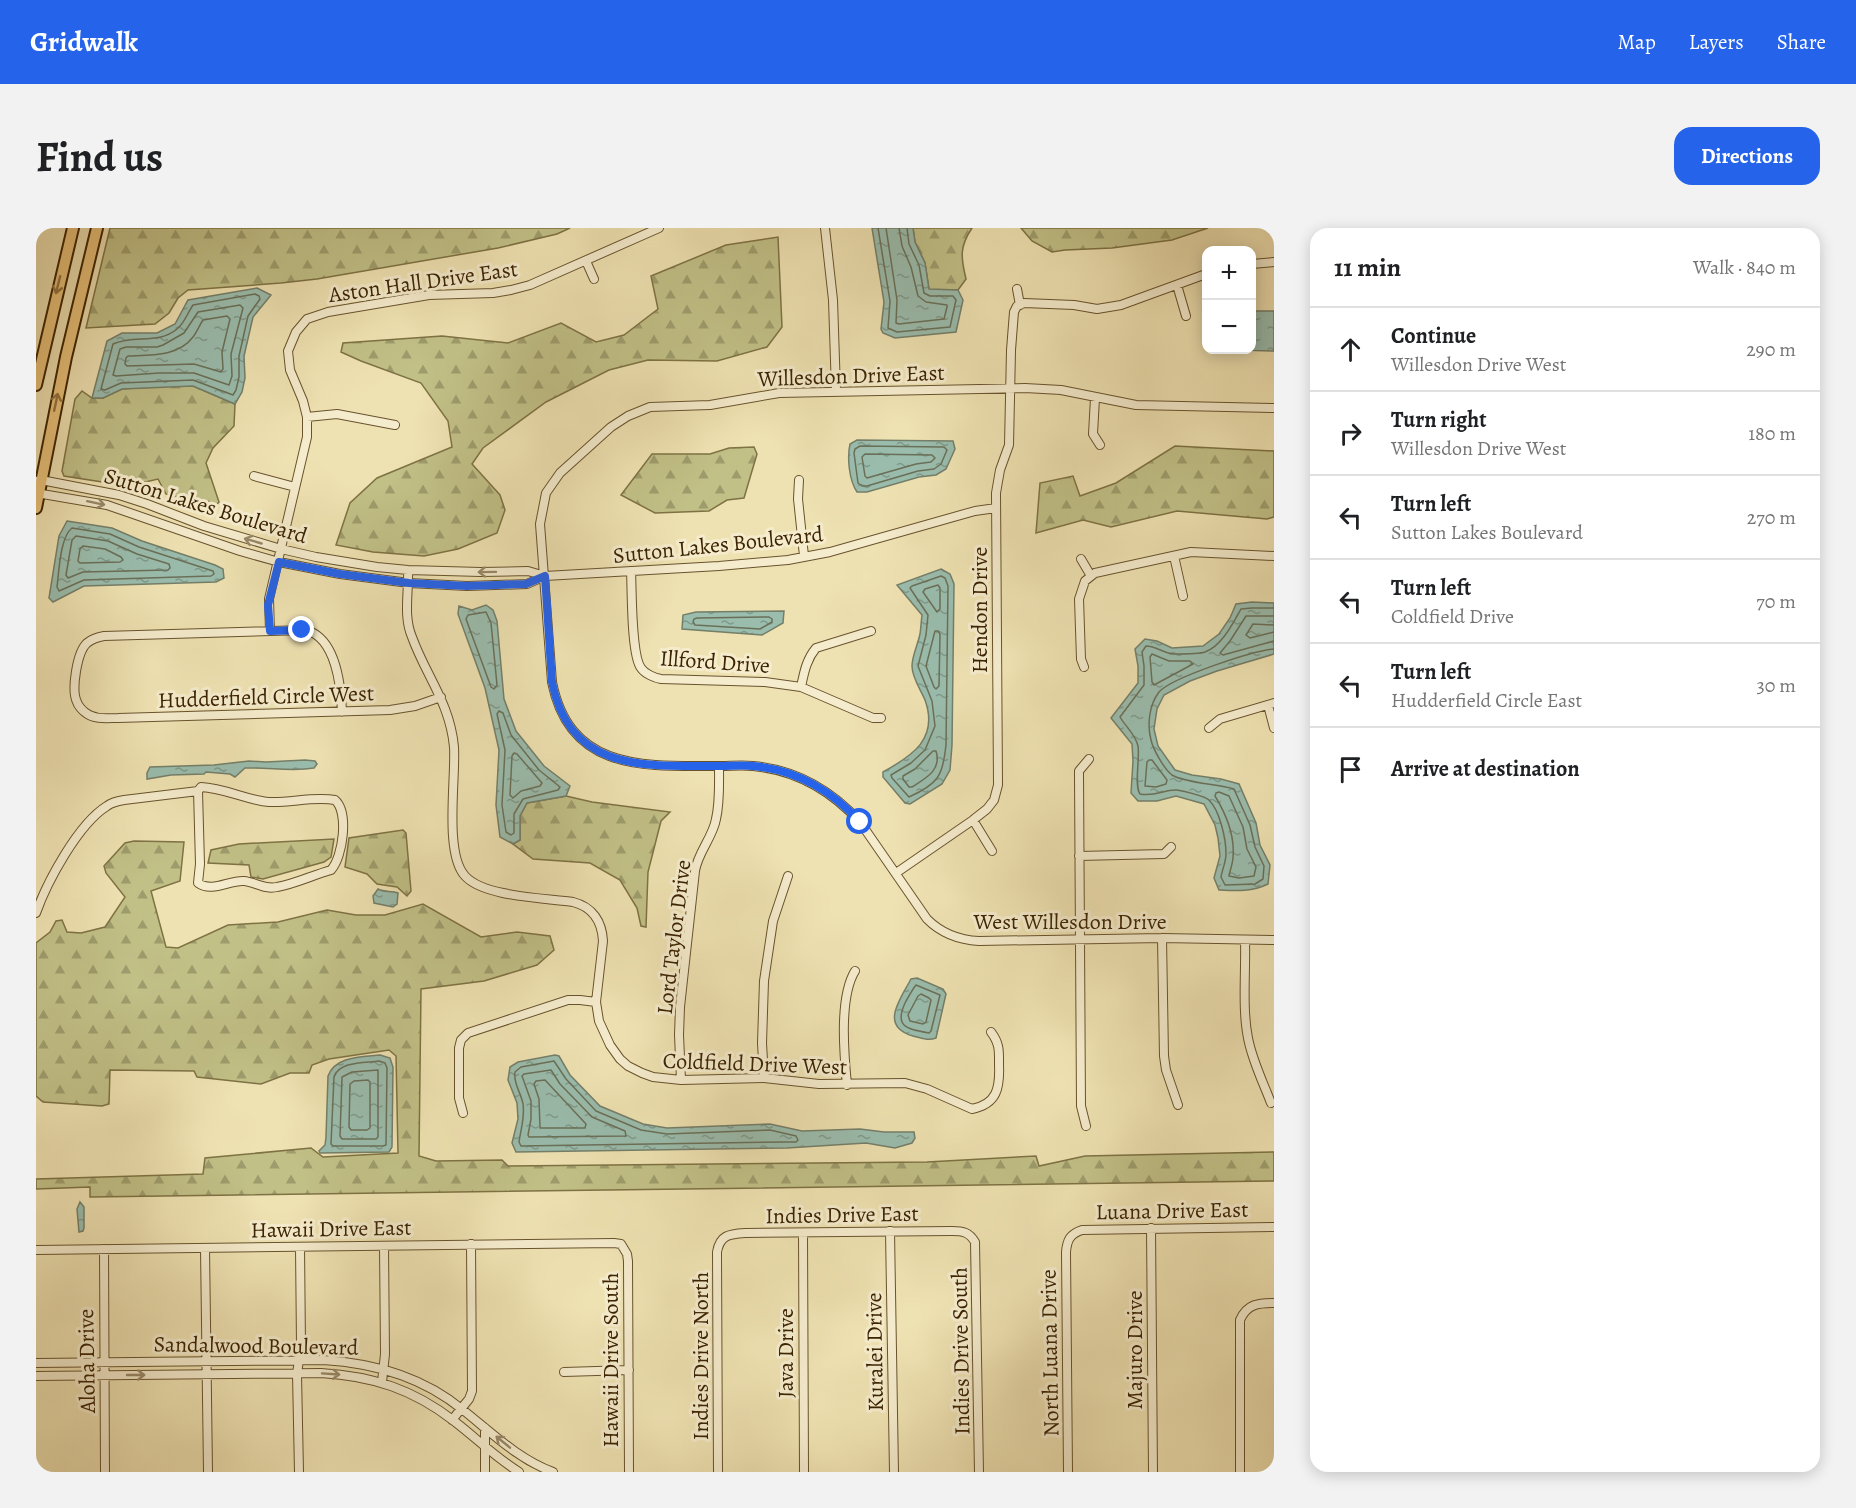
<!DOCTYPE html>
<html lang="en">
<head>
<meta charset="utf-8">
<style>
	:root { --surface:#fff; --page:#f2f2f2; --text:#202124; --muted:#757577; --line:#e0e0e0; --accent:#2563eb }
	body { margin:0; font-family:Alegreya,serif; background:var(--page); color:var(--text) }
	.controls { position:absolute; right:18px; top:18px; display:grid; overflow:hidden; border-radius:12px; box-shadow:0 3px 15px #0003 }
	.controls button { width:54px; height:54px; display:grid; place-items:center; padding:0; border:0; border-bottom:2px solid var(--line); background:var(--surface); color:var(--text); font:30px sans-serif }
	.stop { position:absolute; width:18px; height:18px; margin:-14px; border:4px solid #2563eb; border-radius:50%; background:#fff }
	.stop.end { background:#2563eb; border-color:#fff; box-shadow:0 2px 6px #0008 }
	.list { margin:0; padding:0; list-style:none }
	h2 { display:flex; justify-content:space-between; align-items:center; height:78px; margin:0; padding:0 24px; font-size:26px }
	h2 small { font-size:20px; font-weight:400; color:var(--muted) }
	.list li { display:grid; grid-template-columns:39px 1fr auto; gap:18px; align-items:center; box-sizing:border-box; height:84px; padding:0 24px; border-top:2px solid var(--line) }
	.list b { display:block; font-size:22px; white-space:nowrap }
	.list p { margin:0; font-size:20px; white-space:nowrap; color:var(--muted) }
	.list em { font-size:20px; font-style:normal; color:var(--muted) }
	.icon { flex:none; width:33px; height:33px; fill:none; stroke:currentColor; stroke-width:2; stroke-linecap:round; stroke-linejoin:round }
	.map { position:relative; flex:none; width:1238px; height:1244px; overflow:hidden; border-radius:18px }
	header { display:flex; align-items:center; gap:36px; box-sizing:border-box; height:84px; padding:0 30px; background:var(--accent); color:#fff }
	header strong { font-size:28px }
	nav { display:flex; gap:33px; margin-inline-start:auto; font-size:21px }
	.intro { display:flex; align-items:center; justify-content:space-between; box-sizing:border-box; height:144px; padding:0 36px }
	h1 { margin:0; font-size:42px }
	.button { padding:15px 27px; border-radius:18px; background:var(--accent); color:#fff; font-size:21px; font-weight:700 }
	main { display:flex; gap:36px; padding:0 36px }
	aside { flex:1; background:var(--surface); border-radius:18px; box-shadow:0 3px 15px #0003 }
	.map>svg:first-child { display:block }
	.forest { fill:url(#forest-firs); stroke:#7e7244; stroke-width:1.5 }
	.water { fill:url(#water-ripples); stroke:#747f69; stroke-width:1.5 }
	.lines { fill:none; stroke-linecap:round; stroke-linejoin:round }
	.shore { stroke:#6a7058; stroke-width:1.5 }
	.minor-casing { stroke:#68532d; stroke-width:10 }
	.highway-casing { stroke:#3b2301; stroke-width:14 }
	.minor { stroke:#f5eccd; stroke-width:8 }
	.highway { stroke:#e8c179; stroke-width:10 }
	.oneway { stroke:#92723d }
	.oneway2 { stroke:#988867 }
	.route { stroke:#2563eb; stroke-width:8 }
	.labels { text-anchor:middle; stroke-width:6; stroke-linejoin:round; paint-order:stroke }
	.street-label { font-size:22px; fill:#3b2301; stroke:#f5eccd }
</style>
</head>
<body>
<header>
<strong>Gridwalk</strong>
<nav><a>Map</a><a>Layers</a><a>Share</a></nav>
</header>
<div class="intro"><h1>Find us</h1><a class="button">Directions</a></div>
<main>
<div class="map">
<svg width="1238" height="1244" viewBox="0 0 1238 1244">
	<defs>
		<pattern id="forest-firs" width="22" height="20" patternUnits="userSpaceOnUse" patternTransform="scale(1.5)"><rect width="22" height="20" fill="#c1c087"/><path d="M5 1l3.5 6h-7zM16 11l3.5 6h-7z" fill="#9e9c6c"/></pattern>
		<pattern id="water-ripples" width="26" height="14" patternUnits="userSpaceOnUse" patternTransform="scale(1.5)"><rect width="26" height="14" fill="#9abdae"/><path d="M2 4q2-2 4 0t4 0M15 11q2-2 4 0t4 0" fill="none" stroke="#7f998b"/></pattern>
	</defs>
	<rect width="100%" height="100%" fill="#efe2b2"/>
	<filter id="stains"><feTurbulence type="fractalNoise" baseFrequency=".00333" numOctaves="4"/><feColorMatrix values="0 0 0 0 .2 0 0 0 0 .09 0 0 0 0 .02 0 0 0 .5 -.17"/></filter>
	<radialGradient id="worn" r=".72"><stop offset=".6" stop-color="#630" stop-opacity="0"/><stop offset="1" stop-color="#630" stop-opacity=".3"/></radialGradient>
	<path class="forest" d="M74 0H534L521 6 462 20 281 51 245 55 152 62 142 70 133 85 119 96 50 100Z
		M877 0H936C923 19 925 30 930 51L922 62H893L889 35 879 14Z
		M985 0H1172L1136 12 1076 20 1029 22 1016 24 996 13Z
		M742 9 746 99 731 119 681 133 612 132 573 142 510 174 447 220 436 236 464 267 469 282 461 305 422 321 388 328 337 324 300 317 314 275 341 250 416 219 412 193 385 155 325 133 305 124 307 115 406 108 472 115 525 95 560 114 588 107 622 81 615 48 690 17Z
		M123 158H157L199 176 198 198 177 220 170 235 183 274 175 282 130 266 122 251 92 258 28 248 26 243 39 171 46 163 56 170H67L86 161Z
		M1139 218 1238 223V289L1231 291 1141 283 1075 299 1047 292 1000 305 1004 255 1037 248 1044 268 1080 255Z
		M718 219 721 226 708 270 691 272 673 283 619 285 585 267 616 226H674L693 220Z
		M530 568 556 574 634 584 625 593 612 644 610 699 605 698 601 680 584 652 554 635 497 631 477 616 484 612V588L491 575Z
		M367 602 370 605 375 663 371 668 361 659 341 656 331 646 309 639 313 610Z
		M298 611 295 629 288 634 227 651 215 649 213 637 172 635 175 622 203 616Z
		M98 613 148 614 144 653 115 663 130 719 142 720 192 697 242 694 291 682 320 687H349L387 676 445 709 481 704 514 708 518 722 501 737 448 753 385 761 383 928 400 933 466 932 472 938 891 934 1000 928 1003 938 1049 928 1238 924V953L54 969V959L0 961V951L167 946 169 930 275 920 287 929 362 925 360 828 353 822 293 831 276 837 273 845H254L225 856 161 849 158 843 74 842 73 876 66 878 7 874 0 868V715L14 704 20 693 26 692 31 704 45 705 69 699 89 669 70 645 68 638 89 615Z"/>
	<path class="water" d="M836 0H877L879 14 889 35 893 61 922 62 927 72 920 104 859 110 847 105 845 101 848 74Z
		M221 60 235 67 217 89 208 128 209 150 206 164 199 176 157 158 86 161 67 170H56L71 113 86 105H121L139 96 152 72Z
		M1216 83H1238V123L1203 122H1216Z
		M821 212 917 213 919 221 910 241 900 247 883 249 831 264H821C813 252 811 230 814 216Z
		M31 293 76 300 106 313 179 337 187 341 188 350 180 354 48 358 17 374 13 370 23 308Z
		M905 341 914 346 918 356 916 517 914 542 906 556 874 576 869 575 847 549V544C876 528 903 511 889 472 885 462 876 450 876 438 876 428 882 416 884 406 885 400 885 394 886 387L861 357Z
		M1216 374 1238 375V426L1181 443 1154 453 1128 467 1121 481 1118 501 1122 518 1139 542 1156 547 1185 551 1203 556 1220 595 1224 617 1234 637 1232 656C1216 664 1201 663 1183 662L1178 650 1184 628 1182 610 1179 597 1168 576 1140 568 1121 573H1102L1095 565 1097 533 1096 516 1075 490 1102 455V438L1099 421 1109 411 1121 413 1136 420 1167 418 1183 406 1194 390 1200 376Z
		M450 377 457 382 461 393 468 471 480 503 508 538 534 558 530 568 491 575 484 588V612L477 616 464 609 460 577 463 522 449 460 422 386 423 378 436 382Z
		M748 383 747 395 726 407 646 401 647 387 660 384Z
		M269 532 279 533 281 536 278 540C255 544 233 539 209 540L199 549 194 546 170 544 168 546 135 547 111 551V545L114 539 178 537 213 533 230 534Z
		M342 661C349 665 355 662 362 665L361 676 357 679 338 675 337 668Z
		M881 750 907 761 910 766 900 810C892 813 885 810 877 808 843 798 864 772 875 751Z
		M344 827 354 830 357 839 356 919 353 924 284 925 283 923 289 917 290 909 292 848C299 828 326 829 344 827Z
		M519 827 523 828 534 847 564 878 607 896 631 900 734 896 766 903 824 901 848 904H878L879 910 876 915 859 920 830 915 751 920 480 924 476 915 482 891 481 875 472 852 474 839 482 834Z
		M44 974 48 979V1000L47 1003 43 1004 41 981Z"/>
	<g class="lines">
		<path class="shore" d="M842 0 854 73 852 100 861 104 914 99 920 72 917 68H894L888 65 883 37 873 16 871 0
			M850 0 861 72 860 95 863 96 908 91 911 79V77L890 74 882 68 875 39 866 18 863 0
			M219 66 223 68 224 71 212 88 203 128V149L200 162 197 167 157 152 85 155 69 162 65 161 77 116C98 106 122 117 141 101 148 96 152 84 157 77Z
			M204 77 207 80 195 126 196 148 193 157 158 145H123L80 148 77 147 84 121 90 119H121L127 117 148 105 162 84Z
			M191 88 194 91 186 124 187 141 185 144 158 136 91 138 89 136 90 130 92 128C114 127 142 129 157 109 161 104 163 98 167 92Z
			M824 218 908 219 911 222 905 236 898 241 882 243 831 258H826L822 255 818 225 819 221Z
			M829 226 896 227 899 230 895 234 880 236 831 250 829 248 826 229Z
			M36 300 74 306 103 319 177 343 178 346 175 348 48 352 23 363 21 359C23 344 24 309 36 300Z
			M40 308 72 313 101 326 133 336 134 340 132 342 47 344 32 350 30 347 36 312Z
			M47 318 69 321 85 329 87 332 84 334 44 335 42 333 44 321Z
			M905 348 909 350 912 358 910 517C907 548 902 556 873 569L856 550 855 547 875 535 889 522 899 498 896 473 882 438 890 407 892 387 874 360 876 358Z
			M902 357 904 360V381L901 384 887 364 889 361Z
			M1238 380H1216L1205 381C1197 395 1186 418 1169 424 1164 426 1143 426 1137 426 1127 425 1120 418 1110 418L1106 424 1108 438V457L1084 489C1089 498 1100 507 1102 518 1104 530 1098 558 1104 566 1119 569 1129 561 1141 562 1147 563 1169 568 1173 572 1184 583 1190 611 1190 626 1190 634 1186 642 1185 649L1189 657 1219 656 1227 651 1228 638 1219 619 1214 597 1198 561C1181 556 1149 555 1136 547 1128 541 1117 521 1115 512 1111 497 1113 477 1123 464 1135 450 1218 422 1238 421
			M450 384 455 395 461 457 458 461 455 459 430 391 432 387Z
			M1238 388H1210L1194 413 1184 425 1187 427 1238 413
			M733 389 736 391V394L724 401 659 397 657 394 658 391 661 390Z
			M1238 397 1217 396 1210 407 1214 410 1238 404
			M899 403H902L904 406 903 458 900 461 898 459 890 438Z
			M1116 426 1133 433H1154L1157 436 1118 457 1116 454 1114 429Z
			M463 483 467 485 475 507 503 542 524 559 522 562 487 571 478 586V605L475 607 470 604 466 577 469 522 461 486Z
			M897 523H900C906 542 890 550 876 559H873L867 551V548L879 541Z
			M478 525 481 526 506 555 504 558 485 563 477 570 474 567 476 528Z
			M1113 532H1116L1131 552 1130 556 1120 559 1109 558 1111 534Z
			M1183 564 1193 568 1207 599 1211 621 1220 639 1218 648 1203 650 1193 648C1194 642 1197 635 1197 629 1199 607 1190 586 1179 568L1180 565Z
			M880 757 904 767 895 803 893 805C871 801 857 799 870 773 873 768 876 762 880 757Z
			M885 766 893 770 895 772 890 794 887 796 874 793 872 787 882 768Z
			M343 833 349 835 351 840 350 917 347 918H297L295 916 298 849C303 833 329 835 343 833Z
			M518 833 530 851 560 883 605 902 631 906 734 902 760 908 762 912 760 914H750L485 918 483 914C485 900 489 889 487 876 485 864 477 856 479 844L485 839Z
			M342 842V909L340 911H306L304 908 306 849 316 844Z
			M515 842 524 856 556 889 589 903 590 908 493 909 492 907 495 891V873L486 848 488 846Z
			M332 852 334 854V900L331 902H315L313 899 314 856 318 853Z
			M509 852 550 896 549 900H504L503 871 498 856 500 853Z"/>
		<g class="minor-casing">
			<path id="minor" d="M789 0 797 72 800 163
				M550 33 558 51
				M1216 36 1238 34
				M1141 57 1150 88
				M981 61 984 77
				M1059 170 1057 206 1064 217
				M1238 180 1100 177 1025 162 989 160 743 165 674 177 614 179 592 188 575 199 524 245 510 265 504 296 516 454C534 545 611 538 685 538 695 538 706 537 717 538 761 542 795 562 824 594L891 691C906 706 923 712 943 713L1126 710 1238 712
				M271 189 301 186 359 197
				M218 248 259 259
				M763 252 762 271 768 328
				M0 253 5 252 83 267 111 276 168 298 245 321 280 329 341 339 372 342 445 344 492 343 509 348 683 338 752 332 794 324 939 283 960 280
				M0 265 71 277 204 323 243 334 304 346 373 355 431 358 491 356 509 348
				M1138 328 1147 368
				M1045 331 1055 348
				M372 342C373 364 367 388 376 409 390 448 414 475 418 519 420 551 408 625 429 648 448 669 509 670 537 674 557 679 566 694 567 713L560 774 563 793 574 817 584 831 592 838 606 845 617 849 645 852 728 850 783 856 869 855 891 861 936 881C961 876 964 860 963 837 963 823 964 816 955 804
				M595 343C596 362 595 427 605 440 609 446 619 450 625 451L729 454 765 459 837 490H845
				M234 403 233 371 271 209V189L267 173 254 142 252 123 260 104 271 91 292 84 393 67 457 65 475 62 494 57 623 0
				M1048 439 1045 431 1043 371 1049 353 1059 345 1155 324 1238 328
				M765 459C768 445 770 432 780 420L835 403
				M1232 477 1238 500
				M306 484C305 458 300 410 270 402L68 408C62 409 56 411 51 415 41 424 35 462 41 474 42 478 47 483 50 485 59 492 72 490 82 490L354 482 379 478 405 469
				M1173 500 1184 491 1238 475
				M165 559C189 560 210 572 233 574 255 575 278 568 299 572 313 584 307 629 295 642 277 647 259 656 241 659 229 662 219 654 208 653 193 652 176 665 162 655L164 636 162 563Z
				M937 592 956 623
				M1043 628 1128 626 1135 619
				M860 645 937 592 951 581 958 572 962 557 960 265 964 242 973 217 975 122 978 84 981 78 988 75 1038 77 1061 81 1085 77 1170 46
				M0 685C11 654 42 596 71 578 76 574 82 573 88 572L162 563
				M1126 710 1128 828 1130 842 1142 877
				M1209 712C1210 742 1206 781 1212 810 1216 832 1227 854 1235 875
				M728 850 726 815 728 753 737 693 752 648
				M645 852 643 807 644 779 659 643C662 624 677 609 680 591 684 574 683 555 683 538
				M811 857C808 826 803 769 819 743
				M427 885 423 870V820L425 812 432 805 532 772H544L560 774
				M1050 898 1045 878 1043 548V543L1053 531
				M1115 1000 1117 1244
				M854 1003 858 1244
				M767 1005 768 1244
				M169 1020 172 1244
				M68 1021 69 1244
				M0 1022 578 1015 585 1016 591 1026 592 1033 593 1244
				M0 1135 287 1132C338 1135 387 1149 427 1182 456 1205 482 1231 517 1244
				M528 1144 593 1142
				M0 1148 285 1145C336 1148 377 1161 418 1193 439 1209 459 1229 483 1244
				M346 1154 349 1126 348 1018
				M416 1192 433 1171 436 1163 435 1016
				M263 1244 261 1146 265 1117 264 1019
				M449 1244V1200
				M682 1244 681 1024C684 1007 693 1006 709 1005L916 1003C927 1003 933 1004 939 1014L943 1244
				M1032 1244 1030 1024C1031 1012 1034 1006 1046 1002L1238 999
				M1204 1244V1092C1211 1076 1222 1075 1238 1075"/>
		</g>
		<g class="highway-casing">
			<path id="highway" d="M0 157 37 0
				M0 280 30 129 61 0"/>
		</g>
		<use href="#minor" class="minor"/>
		<use href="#highway" class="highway"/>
	</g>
	<defs><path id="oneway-shaft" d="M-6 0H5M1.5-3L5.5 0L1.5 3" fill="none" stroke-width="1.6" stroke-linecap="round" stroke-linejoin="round" transform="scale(1.5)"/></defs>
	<g class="oneway">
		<use href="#oneway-shaft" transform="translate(22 57) rotate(104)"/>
		<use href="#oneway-shaft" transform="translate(20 174) rotate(-78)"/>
	</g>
	<g class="oneway2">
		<use href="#oneway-shaft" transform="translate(60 275) rotate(12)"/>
		<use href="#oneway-shaft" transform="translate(217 313) rotate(-164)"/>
		<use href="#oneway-shaft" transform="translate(451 344) rotate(179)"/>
		<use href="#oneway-shaft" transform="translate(295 1146) rotate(4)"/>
		<use href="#oneway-shaft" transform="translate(100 1147)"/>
		<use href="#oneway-shaft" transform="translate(467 1214) rotate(-141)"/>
	</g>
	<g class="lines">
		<path class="route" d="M266 402 234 403 232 377 243 334 304 346 373 355 431 358 490 356 509 348 516 454C534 545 610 538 685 538 695 538 706 537 717 538 761 542 795 562 824 594"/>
	</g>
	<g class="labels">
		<g class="street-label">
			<text transform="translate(387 53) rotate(-8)" y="8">Aston Hall Drive East</text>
			<text transform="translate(815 147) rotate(-2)" y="8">Willesdon Drive East</text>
			<text transform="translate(170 277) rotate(17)" y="8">Sutton Lakes Boulevard</text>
			<text transform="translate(682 316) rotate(-6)" y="8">Sutton Lakes Boulevard</text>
			<text transform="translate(943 382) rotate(-90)" y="8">Hendon Drive</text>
			<text transform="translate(679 433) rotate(4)" y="8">Illford Drive</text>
			<text transform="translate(230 468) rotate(-2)" y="8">Hudderfield Circle West</text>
			<text x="1034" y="701">West Willesdon Drive</text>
			<text transform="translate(637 709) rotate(-83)" y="8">Lord Taylor Drive</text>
			<text transform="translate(719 835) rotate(2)" y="8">Coldfield Drive West</text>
			<text transform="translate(1136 982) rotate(-1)" y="8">Luana Drive East</text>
			<text transform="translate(806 986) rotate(-1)" y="8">Indies Drive East</text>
			<text transform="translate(295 1000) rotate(-1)" y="8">Hawaii Drive East</text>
			<text transform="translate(220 1117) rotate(1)" y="8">Sandalwood Boulevard</text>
			<text transform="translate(1098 1122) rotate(-90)" y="8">Majuro Drive</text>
			<text transform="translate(924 1123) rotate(-91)" y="8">Indies Drive South</text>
			<text transform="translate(838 1124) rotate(-91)" y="8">Kuralei Drive</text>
			<text transform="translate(749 1125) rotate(-90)" y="8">Java Drive</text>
			<text transform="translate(1013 1125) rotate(-91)" y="8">North Luana Drive</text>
			<text transform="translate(664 1128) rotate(-90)" y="8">Indies Drive North</text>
			<text transform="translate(574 1132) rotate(-90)" y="8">Hawaii Drive South</text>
			<text transform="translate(50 1133) rotate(-91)" y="8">Aloha Drive</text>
		</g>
	</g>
	<rect width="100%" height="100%" filter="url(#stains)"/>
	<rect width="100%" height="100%" fill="url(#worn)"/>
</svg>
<div class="controls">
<button>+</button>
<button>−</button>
</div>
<div class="stop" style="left:824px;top:594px"></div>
<div class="stop end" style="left:266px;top:402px"></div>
</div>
<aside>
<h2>11 min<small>Walk · 840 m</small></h2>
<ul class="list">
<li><svg class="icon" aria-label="ahead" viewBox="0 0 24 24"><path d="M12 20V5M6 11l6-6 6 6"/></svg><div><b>Continue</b><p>Willesdon Drive West</p></div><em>290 m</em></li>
<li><svg class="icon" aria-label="right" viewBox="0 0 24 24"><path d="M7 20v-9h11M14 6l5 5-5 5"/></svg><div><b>Turn right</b><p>Willesdon Drive West</p></div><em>180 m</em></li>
<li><svg class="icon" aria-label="left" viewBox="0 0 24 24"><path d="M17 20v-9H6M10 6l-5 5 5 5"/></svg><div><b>Turn left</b><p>Sutton Lakes Boulevard</p></div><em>270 m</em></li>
<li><svg class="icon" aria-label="left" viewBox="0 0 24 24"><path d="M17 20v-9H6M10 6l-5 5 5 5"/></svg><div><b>Turn left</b><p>Coldfield Drive</p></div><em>70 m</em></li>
<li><svg class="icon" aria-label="left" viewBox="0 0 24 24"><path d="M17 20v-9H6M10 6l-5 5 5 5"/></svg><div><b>Turn left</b><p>Hudderfield Circle East</p></div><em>30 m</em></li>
<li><svg class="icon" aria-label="arrive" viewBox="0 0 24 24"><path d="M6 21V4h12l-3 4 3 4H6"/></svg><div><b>Arrive at destination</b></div></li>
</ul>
</aside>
</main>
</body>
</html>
